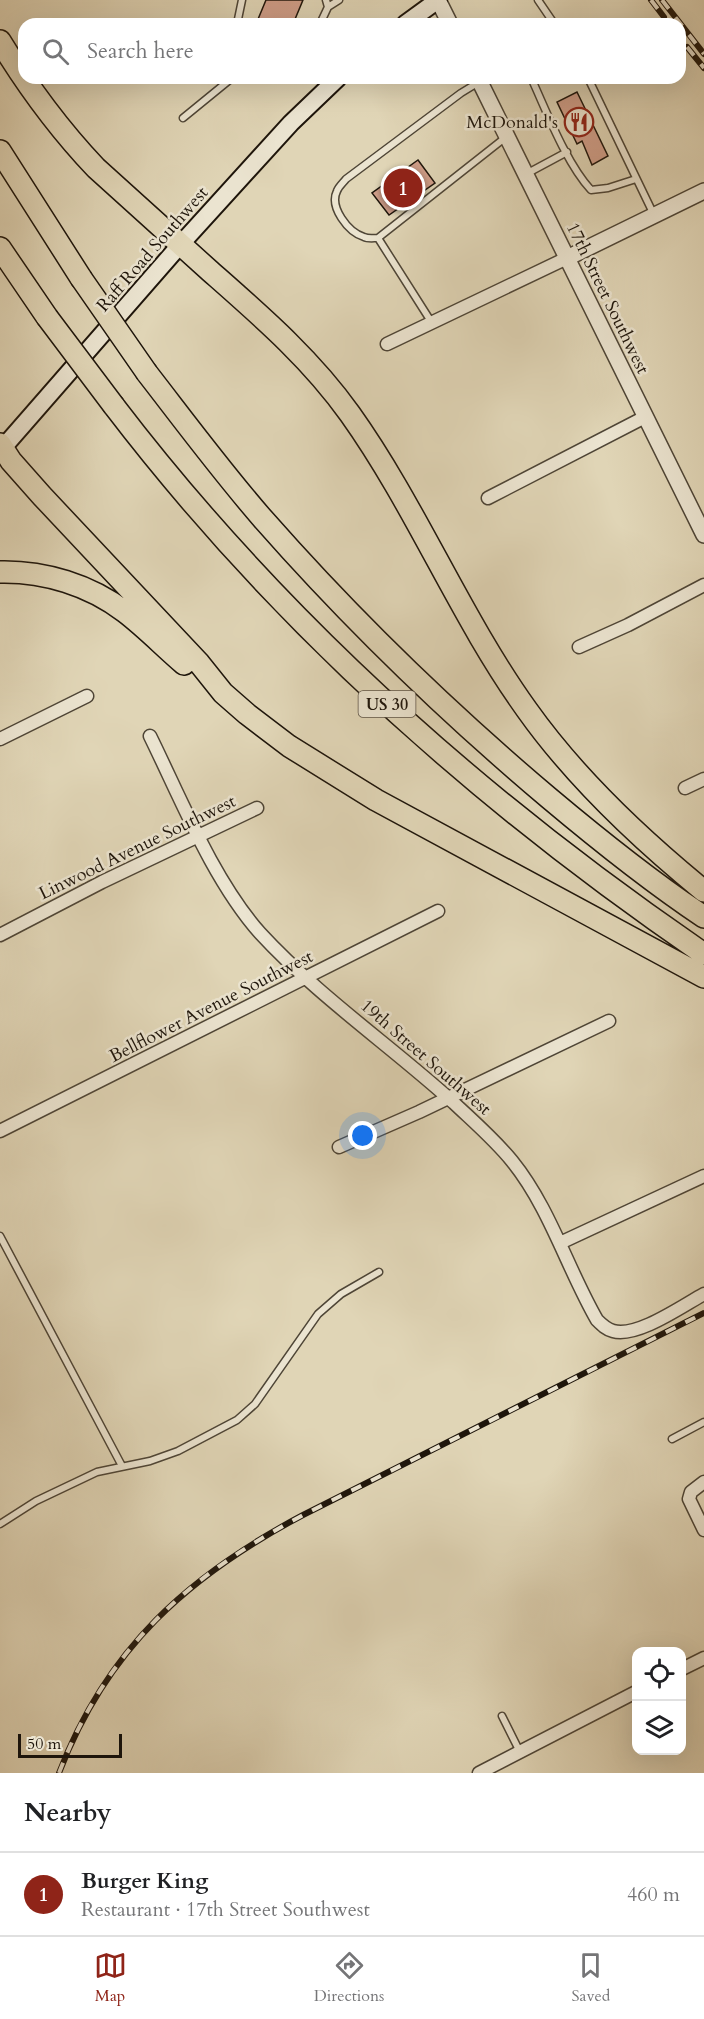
<!DOCTYPE html>
<html lang="en">
<head>
<meta charset="utf-8">
<style>
	:root { --surface:#fff; --page:#f2f2f2; --text:#202124; --muted:#757577; --line:#e0e0e0; --accent:#8f2418 }
	body { margin:0; font-family:Cardo,serif; background:var(--page); color:var(--text) }
	.controls { position:absolute; right:18px; bottom:18px; display:grid; overflow:hidden; border-radius:12px; box-shadow:0 6px 24px #0002 }
	.controls button { width:54px; height:54px; display:grid; place-items:center; padding:0; border:0; border-bottom:2px solid var(--line); background:var(--surface); color:var(--text); font:30px sans-serif }
	.scale { position:absolute; left:18px; bottom:15px; width:104px; box-sizing:border-box; padding-left:6px; border:3px solid #1e150b; border-top:0; font-size:16px; line-height:21px; white-space:nowrap; color:#1e150b; -webkit-text-stroke:4px #ebe4d0; paint-order:stroke }
	.you { position:absolute; left:363px; top:1136px; width:21px; height:21px; margin:-15px; border:4px solid #fff; border-radius:50%; background:#1a73e8; box-shadow:0 0 0 9px #1a73e833 }
	.badge { display:grid; place-items:center; width:39px; height:39px; border-radius:50%; background:var(--accent); color:#fff; font-size:20px; font-weight:700 }
	.pin { position:absolute; translate:-50% -50%; border:3px solid #fff; box-shadow:0 2px 6px #0006 }
	.list { margin:0; padding:0; list-style:none }
	h2 { display:flex; justify-content:space-between; align-items:center; height:78px; margin:0; padding:0 24px; font-size:26px }
	h2 small { font-size:20px; font-weight:400; color:var(--muted) }
	.list li { display:grid; grid-template-columns:39px 1fr auto; gap:18px; align-items:center; box-sizing:border-box; height:84px; padding:0 24px; border-top:2px solid var(--line) }
	.list b { display:block; font-size:22px; white-space:nowrap }
	.list p { margin:0; font-size:20px; white-space:nowrap; color:var(--muted) }
	.list em { font-size:20px; font-style:normal; color:var(--muted) }
	.icon { flex:none; width:33px; height:33px; fill:none; stroke:currentColor; stroke-width:2; stroke-linecap:round; stroke-linejoin:round }
	.map { position:relative; flex:none; width:704px; height:1773px; overflow:hidden }
	.search { position:absolute; background:var(--surface); box-shadow:0 6px 24px #0002; left:18px; right:18px; top:18px; height:66px; display:flex; align-items:center; gap:15px; box-sizing:border-box; padding:0 21px; border-radius:18px; color:var(--muted); font-size:22px }
	.sheet { height:162px; background:var(--surface) }
	nav { display:flex; justify-content:space-around; align-items:center; box-sizing:border-box; height:84px; border-top:2px solid var(--line); background:var(--surface); font-size:16px; color:var(--muted) }
	nav a { display:grid; justify-items:center; gap:3px }
	nav .on { color:var(--accent) }
	.map>svg:first-child { display:block }
	.building { fill:#d19f8a; stroke:#1e150b; stroke-width:1.5 }
	.lines { fill:none; stroke-linecap:round; stroke-linejoin:round }
	.service-casing { stroke:#4e4536; stroke-width:9 }
	.minor-casing { stroke:#4e4536; stroke-width:15 }
	.tertiary-casing { stroke:#4e4536; stroke-width:18 }
	.secondary-casing { stroke:#1e150b; stroke-width:20 }
	.motorway-casing { stroke:#1e150b; stroke-width:24 }
	.service { stroke:#ebe4d0; stroke-width:6 }
	.minor { stroke:#ebe4d0; stroke-width:12 }
	.tertiary { stroke:#ebe4d0; stroke-width:15 }
	.secondary { stroke:#ebe4d0; stroke-width:16 }
	.motorway { stroke:#e0d5b6; stroke-width:21 }
	.rail-casing { stroke:#1e150b; stroke-width:6 }
	.rail { stroke:#ebe4d0; stroke-width:4; stroke-dasharray:11; stroke-linecap:butt }
	.motorway-bridge-casing { stroke:#1e150b; stroke-width:24; stroke-linecap:butt }
	.motorway-bridge { stroke:#e0d5b6; stroke-width:21 }
	.labels { text-anchor:middle; stroke-width:5; stroke-linejoin:round; paint-order:stroke }
	.shield { fill:#ebe4d0; stroke:#5c5346; stroke-width:1.5 }
	.shield-label { font-size:16px; font-weight:bold; fill:#1e150b }
	.poi-label { font-size:18px; fill:#1e150b; stroke:#ebe4d0; text-anchor:end }
	.street-label { font-size:18px; fill:#1e150b; stroke:#ebe4d0 }
</style>
</head>
<body>
<div class="map">
<svg width="704" height="1773" viewBox="0 0 704 1773">
	<rect width="100%" height="100%" fill="#e0d5b6"/>
	<filter id="stains"><feTurbulence type="fractalNoise" baseFrequency=".00333" numOctaves="4"/><feColorMatrix values="0 0 0 0 .2 0 0 0 0 .09 0 0 0 0 .02 0 0 0 .5 -.17"/></filter>
	<radialGradient id="worn" r=".72"><stop offset=".6" stop-color="#630" stop-opacity="0"/><stop offset="1" stop-color="#630" stop-opacity=".3"/></radialGradient>
	<path class="building" d="M266 0H303L293 24H256Z
		M577 92 608 156 592 165 582 141 577 144 557 102Z
		M418 160 435 183 389 215 372 193Z"/>
	<g class="lines">
		<g class="service-casing">
			<path id="service" d="M538 0 553 22
				M328 7 339 0
				M237 24 242 0
				M320 24 328 7 326 0
				M534 78 533 82C548 115 567 164 591 190L608 188 636 179
				M588 78 654 215
				M479 82 461 93 346 179C343 183 339 186 337 191 329 207 348 232 364 237 368 239 373 238 378 238L506 137
				M183 118 232 78
				M526 174 567 152
				M378 238 432 323
				M0 1236 122 1466
				M672 1439 704 1422
				M0 1524 36 1501 97 1472 150 1461 178 1451 237 1420 255 1404 318 1314 341 1294 379 1272
				M502 1716 520 1752"/>
		</g>
		<g class="minor-casing">
			<path id="minor" d="M387 344 567 258
				M488 498 645 417
				M579 647 628 625 704 585
				M150 736C181 799 213 880 260 933 318 996 391 1046 454 1103 474 1122 495 1140 512 1161 550 1208 567 1268 597 1320 602 1325 606 1329 613 1331 637 1338 682 1306 704 1294
				M0 739 87 696
				M685 788 704 779
				M0 935 102 882 257 808
				M0 1131 438 911
				M339 1147 419 1112 609 1021
				M560 1243 704 1176
				M704 1482 691 1492 689 1499 704 1530
				M682 1669 704 1658
				M479 1773 636 1692"/>
		</g>
		<g class="tertiary-casing">
			<path id="tertiary" d="M438 0 450 24
				M478 78 704 535
				M567 258 704 191"/>
		</g>
		<g class="secondary-casing">
			<path id="secondary" d="M405 24 438 0
				M2 449 180 245 291 123 338 78"/>
		</g>
		<g class="motorway-casing">
			<path id="motorway" d="M0 41C28 87 59 129 96 168 134 202 172 237 210 271 261 316 311 359 350 414 417 508 460 617 527 710 576 779 639 838 704 891
				M0 151 81 278
				M0 248 47 317
				M147 373C185 422 222 472 263 519 351 619 447 712 549 798 599 840 650 881 704 917
				M114 406C279 622 480 801 704 954
				M0 444 11 461 42 496 199 663 223 693 247 714 289 746 376 800 704 977
				M0 572C44 571 90 585 125 612 146 628 164 647 184 664"/>
		</g>
		<use href="#service" class="service"/>
		<use href="#minor" class="minor"/>
		<use href="#tertiary" class="tertiary"/>
		<use href="#secondary" class="secondary"/>
		<use href="#motorway" class="motorway"/>
		<g class="rail-casing">
			<path id="rail" d="M651 0 664 17
				M662 0 704 54
				M687 47 704 68
				M59 1773C107 1648 188 1576 303 1515L704 1313"/>
		</g>
		<use href="#rail" class="rail"/>
		<g class="motorway-bridge-casing">
			<path id="motorway-bridge" d="M81 278 147 373
				M47 317 114 406"/>
		</g>
		<use href="#motorway-bridge" class="motorway-bridge"/>
	</g>
	<defs>
		<g id="restaurant-ring" transform="scale(1.5)"><circle r="9.5" fill="#ebe4d0" stroke="#8f2418" stroke-width="1.5"/><path d="M-5-6h1v4h1v-4h1v4h1v-4h1v5L-1.5 .5V6h-2V.5L-5-1ZM5-6V6H3V1.5H1.5Q1.5-4 5-6Z" fill="#8f2418"/></g>
	</defs>
	<g fill-rule="evenodd">
		<use href="#restaurant-ring" x="579" y="122"/>
	</g>
	<g class="labels">
		<rect class="shield" x="358.5" y="691" width="57" height="26" rx="4.5"/>
		<g class="shield-label">
			<text x="387" y="710">US 30</text>
		</g>
		<g class="poi-label">
			<text x="558" y="128">McDonald's</text>
		</g>
		<g class="street-label">
			<text transform="translate(152 249) rotate(-49)" y="6">Raff Road Southwest</text>
			<text transform="translate(608 298) rotate(64)" y="6">17th Street Southwest</text>
			<text transform="translate(137 847) rotate(-26)" y="6">Linwood Avenue Southwest</text>
			<text transform="translate(211 1006) rotate(-27)" y="6">Bellflower Avenue Southwest</text>
			<text transform="translate(426 1057) rotate(41)" y="6">19th Street Southwest</text>
		</g>
	</g>
	<rect width="100%" height="100%" filter="url(#stains)"/>
	<rect width="100%" height="100%" fill="url(#worn)"/>
</svg>
<div class="controls">
<button><svg class="icon" aria-label="locate" viewBox="0 0 24 24"><circle cx="12" cy="12" r="6"/><path d="M12 2v4M12 18v4M2 12h4M18 12h4"/></svg></button>
<button><svg class="icon" aria-label="layers" viewBox="0 0 24 24"><path d="M12 4l9 5-9 5-9-5zM3 14l9 5 9-5"/></svg></button>
</div>
<div class="scale">50 m</div>
<div class="you"></div>
<div class="pin badge" style="left:403px;top:188px">1</div>
<div class="search"><svg class="icon" aria-label="search" viewBox="0 0 24 24"><circle cx="10" cy="10" r="6"/><path d="M15 15l6 6"/></svg>Search here</div>
</div>
<section class="sheet">
<h2>Nearby<small></small></h2>
<ul class="list">
<li><span class="badge">1</span><div><b>Burger King</b><p>Restaurant · 17th Street Southwest</p></div><em>460 m</em></li>
</ul>
</section>
<nav>
<a class="on"><svg class="icon" aria-label="map" viewBox="0 0 24 24"><path d="M3 6l6-2 6 2 6-2v14l-6 2-6-2-6 2zM9 4v14M15 6v14"/></svg>Map</a>
<a><svg class="icon" aria-label="directions" viewBox="0 0 24 24"><path d="M12 3l9 9-9 9-9-9zM9 14v-3h6M13 9l2 2-2 2"/></svg>Directions</a>
<a><svg class="icon" aria-label="saved" viewBox="0 0 24 24"><path d="M7 4h10v16l-5-4-5 4z"/></svg>Saved</a>
</nav>
</body>
</html>
